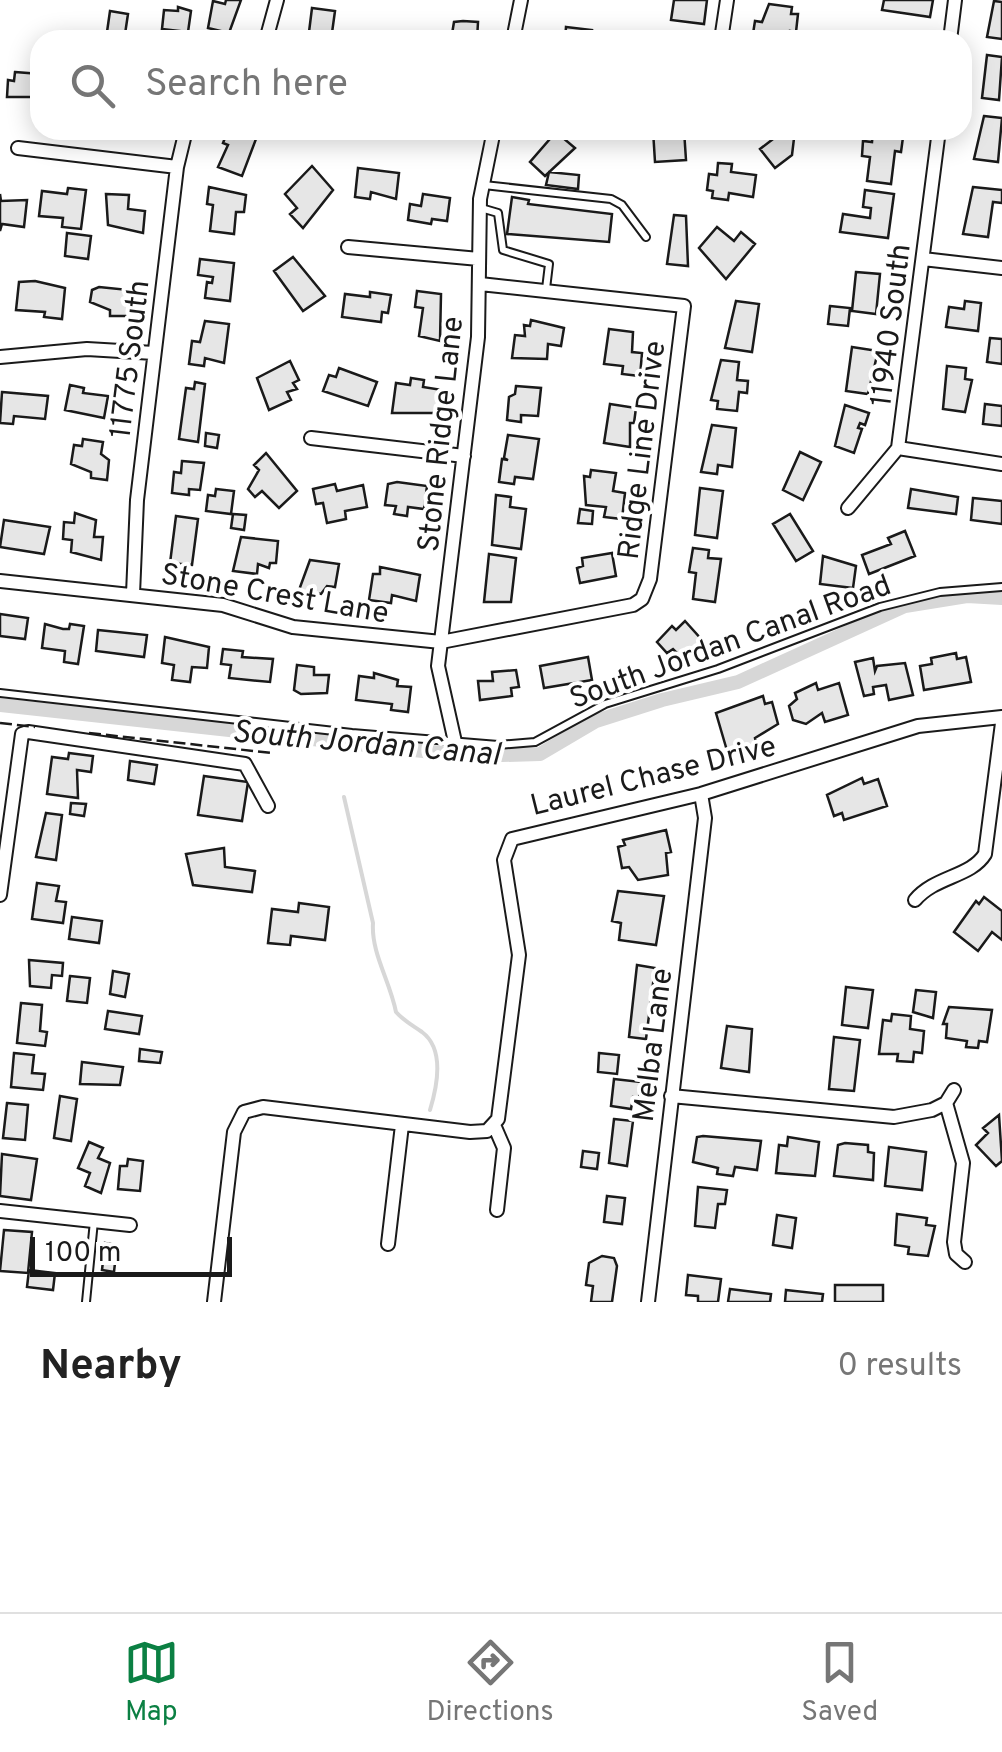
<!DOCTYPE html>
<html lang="en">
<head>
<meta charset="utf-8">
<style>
	:root { --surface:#fff; --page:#f2f2f2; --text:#222; --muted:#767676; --line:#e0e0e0; --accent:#0b8043 }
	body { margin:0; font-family:Overpass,sans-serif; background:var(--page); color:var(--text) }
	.scale { position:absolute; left:30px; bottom:25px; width:202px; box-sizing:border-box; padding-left:10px; border:5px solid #1a1a1a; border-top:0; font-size:28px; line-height:35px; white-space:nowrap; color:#1a1a1a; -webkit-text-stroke:8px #fff; paint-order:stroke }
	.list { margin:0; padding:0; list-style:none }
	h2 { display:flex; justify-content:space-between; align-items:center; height:130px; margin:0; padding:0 40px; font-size:42px }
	h2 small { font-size:32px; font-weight:400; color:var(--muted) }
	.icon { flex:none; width:55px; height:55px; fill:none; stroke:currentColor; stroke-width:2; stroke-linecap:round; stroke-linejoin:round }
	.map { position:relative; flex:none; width:1002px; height:1302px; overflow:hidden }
	.search { position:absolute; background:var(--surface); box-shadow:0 5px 25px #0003; left:30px; right:30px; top:30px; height:110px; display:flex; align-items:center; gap:25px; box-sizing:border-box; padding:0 35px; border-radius:30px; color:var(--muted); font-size:38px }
	.sheet { height:310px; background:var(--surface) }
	nav { display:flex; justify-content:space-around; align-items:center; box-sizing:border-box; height:140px; border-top:2px solid var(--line); background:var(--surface); font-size:28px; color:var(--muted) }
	nav a { display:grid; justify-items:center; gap:5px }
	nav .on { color:var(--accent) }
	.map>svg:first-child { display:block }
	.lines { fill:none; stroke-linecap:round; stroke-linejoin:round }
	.stream { stroke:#d7d7d7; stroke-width:4 }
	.canal { stroke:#d7d7d7; stroke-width:14 }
	.building { fill:#e6e6e6; stroke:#1a1a1a; stroke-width:2.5 }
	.lane-casing { stroke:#1a1a1a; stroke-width:10 }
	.street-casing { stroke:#1a1a1a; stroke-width:16 }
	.lane { stroke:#fff; stroke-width:6 }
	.street { stroke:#fff; stroke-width:12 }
	.fence { stroke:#1a1a1a; stroke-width:2.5; stroke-dasharray:12 5; stroke-linecap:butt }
	.labels { text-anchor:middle; stroke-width:8; stroke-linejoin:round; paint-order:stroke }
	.street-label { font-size:30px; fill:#1a1a1a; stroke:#fff }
	.water-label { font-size:32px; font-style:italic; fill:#1a1a1a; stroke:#fff }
</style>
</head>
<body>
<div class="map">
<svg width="1002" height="1302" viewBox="0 0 1002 1302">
	<rect width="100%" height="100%" fill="#fff"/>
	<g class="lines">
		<path class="stream" d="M344 797 373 923C371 953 390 981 396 1012 404 1021 412 1025 422 1032 445 1049 437 1087 430 1110"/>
		<path class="canal" d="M0 705 469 756 540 754 596 721 662 700 738 682 905 606 967 596 1002 598"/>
	</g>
	<path class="building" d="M226 0H241L229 33 208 28 213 1 225 4Z
		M674 0H707L704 24 671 20Z
		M884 0H933L930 17 882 10Z
		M994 1 1002 2V39L987 37Z
		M769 4 792 7 791 14H798L796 32 790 31 789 40H752L755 21 762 22Z
		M178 7 191 11 188 32 162 29 164 10 178 11Z
		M312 8 335 11 331 40H308Z
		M110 11 128 14 125 34 107 32Z
		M463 21 478 22 477 40H451L454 22Z
		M566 27 592 30 591 40H565Z
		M987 55 1002 57 999 100 982 98Z
		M15 72 40 74V97H7L8 80 14 81Z
		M984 116 1002 118 998 162 974 159Z
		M228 130H249L247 135 256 139 242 176 218 167 228 145 223 143Z
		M653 130H684L686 160 655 162Z
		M774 130H795L792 155 775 168 760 149 773 139Z
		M873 130H904L901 152 895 151 891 184 867 181 870 157 862 156 863 141 872 142Z
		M556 132 575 148 545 176 530 162Z
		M718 163 732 164 731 172 756 175 753 197 729 193 728 200 712 198 713 191 707 190 709 174 717 175Z
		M312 166 333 190 303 228 290 214 297 208 285 194Z
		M358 168 399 173 396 199 371 192 370 199 355 197Z
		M549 172 579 175 578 189 546 185Z
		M209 187 246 195 244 212H236L234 234 210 231 213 205 207 204Z
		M973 187 1002 190V203L993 202 988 237 963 234Z
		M68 188 86 190 81 229 62 227 63 218 39 216 42 191 67 194Z
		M865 190 894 194 888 238 840 232 843 214 870 218 871 208 863 207Z
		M0 194 1 201 27 200 24 227 2 224 0 231Z
		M106 194 129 195 128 209 145 211 143 233 108 225Z
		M423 194 450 198 447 221 432 219 431 224 408 220 410 204 421 206Z
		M512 197 529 200 528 204 612 214 609 242 507 234Z
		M674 215 686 216 688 266 667 264Z
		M717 227 734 241 741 232 755 244 726 279 699 248Z
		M67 233 91 236 88 259 65 256Z
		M293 257 325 296 303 311 274 271Z
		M200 259 234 263 230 301 205 298 207 282 212 283 213 277 198 275Z
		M856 272 880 274 876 314 852 311Z
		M35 281 65 288 62 319 44 317 45 312 16 310 19 282Z
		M99 287 129 290 128 297 135 298 133 316H110V310L90 302 92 290Z
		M417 291 441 294 440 341 419 336 423 308 415 307Z
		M370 292 391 295 388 313 382 312 381 322 342 317 345 294 370 297Z
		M736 301 759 304 752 352 725 348Z
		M965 301 981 303 978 331 946 327 949 307 964 309Z
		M830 306 850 308 848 326 828 324Z
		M531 320 564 328 561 346 548 344 547 359 512 358 515 335 525 336 524 325 530 326Z
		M205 321 229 324 224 363 205 358 204 366 189 364 192 341 200 342Z
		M609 329 633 332 632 352 642 353 640 376 622 374 623 366 604 364Z
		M990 338 1002 339V364L987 362Z
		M852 347 878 351 868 394 846 391Z
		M721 360 739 362 737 380 748 381 747 393 739 392 737 411 717 409 718 401 711 400Z
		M290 361 299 380 293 383 297 389 287 392 291 400 269 410 257 378Z
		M947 366 966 368 965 379 972 380 965 412 943 409Z
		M339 368 377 382 368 406 323 391 329 375 336 377Z
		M411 378 424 380 423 387 442 390 439 413H392L396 383 410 385Z
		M195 382 205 384 198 442 179 439 186 388 194 389Z
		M70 385 84 388 83 393 108 396 104 418 65 410Z
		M516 386 541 388 538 416 521 415V422L507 420 509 397 515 394Z
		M2 392 48 396 45 419 14 416 13 424 0 423Z
		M610 404 636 408 634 423H630V447L604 443Z
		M985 404 1002 406V426L983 424Z
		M845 405 869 413 865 425 860 423 858 428 862 429 854 453 835 446Z
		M712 425 736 428 732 467 718 465 717 474 701 472Z
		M206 433 219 435 217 448 205 446Z
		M508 435 539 439 533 479 515 477 514 484 499 482 502 459 508 460 504 458Z
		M83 439 103 442 101 454 109 460 107 480 91 478V472L71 464 74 445 82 446Z
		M800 452 821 462 803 500 783 490Z
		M266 453 297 491 279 508 262 491 255 497 248 489 259 470 254 465Z
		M182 461 204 463 200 490 189 489V495L172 493 174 472 181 473Z
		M591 470 616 473 613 491 625 493 622 519 604 517 606 507 586 505 584 476 590 477Z
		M397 482 427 486 424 509 408 507 407 516 394 514 396 506 385 505 388 484Z
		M335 484 337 491 363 485 367 507 345 511 346 519 327 523 323 503 316 504 313 489Z
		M700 488 723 491 717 538 695 535Z
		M216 489 234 491 231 514 206 511 208 495 215 496Z
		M911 489 958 497 956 514 908 508Z
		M496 495 511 497 510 507 526 509 521 549 492 545Z
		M973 498 1002 501V524L971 520Z
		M580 509 593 511 592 524 578 523Z
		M75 513 96 520 94 537H103L101 560 71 552 72 540 63 539 64 522 74 523Z
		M233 514 246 515 244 530 231 528Z
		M790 514 813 551 796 561 773 524Z
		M176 516 198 519 192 565 170 563Z
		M4 520 50 527 44 554 0 547Z
		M905 531 915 556 869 574 862 555 891 544 888 538Z
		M241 537 278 541 276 563H270L269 568 258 564 257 574 233 571Z
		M693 548 709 550 708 558 721 559 715 602 693 599 696 573 689 572Z
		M612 553 616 576 580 583 577 568 583 566 582 558Z
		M489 554 516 558 511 602H484Z
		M823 556 856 566 853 588 820 584Z
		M310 560 339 564 335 587 327 586 321 594 299 590Z
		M380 567 420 575 416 601 392 595 391 603 369 600 373 574H380Z
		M0 614 28 618 25 639 0 636Z
		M685 621 702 640 682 658 673 649 667 653 657 642 672 626 676 630Z
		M45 624 63 629H69L70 624 84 626 78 664 64 662 65 651 42 648Z
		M98 630 147 635 144 657 96 651Z
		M165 637 209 647 207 668 192 667 190 682 172 680 174 665 162 663Z
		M223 649 243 651 242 657 273 659 270 682 229 678 231 665 221 664Z
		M956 653 957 659 966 657 971 682 924 690 920 666 932 664 931 658Z
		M588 657 592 680 544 688 540 666Z
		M873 658 875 671 877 666 905 663 913 695 889 700 886 685 873 687 874 694 864 696 855 662Z
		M297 665 314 667V675H329L327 693 301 694 294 690Z
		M516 670 519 687 511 688 512 696 480 700 478 681H493L492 672Z
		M374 673 398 680 397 686 411 687 408 712 391 710 392 704 356 700 359 676 374 678Z
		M816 683 818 690 839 683 848 715 825 722 822 713 806 724 793 720 789 706 797 699 795 693Z
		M763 696 765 704 772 702 778 724 755 738 757 745 728 754 716 713Z
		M69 753 93 756 91 772 77 770 78 798 47 794 52 757 68 759Z
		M130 761 157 765 154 784 128 780Z
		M204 776 248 782 242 821 198 815Z
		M862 778 864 784 878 779 887 806 844 820 842 813 834 816 827 795Z
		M71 803 86 804 84 816 70 814Z
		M46 813 62 815 56 860 36 857Z
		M666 830 671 852 666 853 668 875 638 880 629 867 622 868 618 847 625 845 623 840Z
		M224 848 225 867 255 871 252 892 193 885 186 854Z
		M37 883 59 886 56 901 66 902 63 923 32 919Z
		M618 891 664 896 656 945 619 940 621 923 612 921Z
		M984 897 1002 911V940L992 932 978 951 954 932 976 901 979 904Z
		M299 903 329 907 325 940 291 936 290 945 268 943 272 909 298 912Z
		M72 917 102 921 99 943 69 939Z
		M29 960 63 963 62 976 52 975 51 988 30 986Z
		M637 965 655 968 646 1039 629 1037Z
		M113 971 129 974 125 997 110 994Z
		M70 976 90 978 87 1003 67 1001Z
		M846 987 873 990 868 1028 842 1025Z
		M916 990 936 992 933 1018 913 1012Z
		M21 1003 42 1005 40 1031 47 1032 45 1046 17 1043Z
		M949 1007 992 1010 987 1042 979 1041 978 1048 966 1047 967 1041 946 1038 947 1024H943Z
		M108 1011 142 1016 139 1034 105 1029Z
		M892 1014 911 1016 910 1029 924 1031 922 1053 914 1052 913 1062 897 1061 898 1054H879L883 1020 891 1021Z
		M727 1026 752 1029 749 1072 721 1068Z
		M834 1037 860 1040 854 1091 829 1089Z
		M140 1049 162 1052 160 1063 139 1061Z
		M14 1053 34 1055 32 1073 45 1074 43 1090 11 1087Z
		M599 1053 619 1055 617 1074 598 1072Z
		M82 1062 123 1067 120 1085 80 1084Z
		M614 1079 641 1082 639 1098 633 1097 631 1109 611 1106Z
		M60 1096 77 1099 71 1141 54 1138Z
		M7 1103 28 1105 25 1140 3 1138Z
		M999 1115 1002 1161 996 1166 976 1145 988 1133 983 1128Z
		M614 1119 633 1121 627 1166 609 1163Z
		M703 1136 761 1141 757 1170 735 1167 733 1176 717 1174 718 1168 693 1162 697 1137Z
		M788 1137 819 1142 815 1176 776 1173 779 1145 787 1146Z
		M89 1142 103 1148 98 1158 110 1163 101 1193 85 1186 90 1173 78 1168Z
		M845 1143 868 1145V1152L874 1153 873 1180 834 1176 838 1145Z
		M889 1147 926 1152 922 1190 885 1186Z
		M583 1151 599 1153 597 1169 581 1167Z
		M2 1154 37 1159 31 1200 0 1196Z
		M128 1159 143 1161 140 1191 118 1189 120 1166H127Z
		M698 1187 727 1190 725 1204H718L715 1228 695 1226Z
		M607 1196 625 1198 622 1224 604 1222Z
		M897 1214 927 1218 926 1225 935 1226 928 1256 908 1254 909 1247 895 1245Z
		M777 1215 796 1218 792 1248 773 1245Z
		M4 1230 32 1232 28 1273 0 1271Z
		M105 1243 117 1245 114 1272 102 1270Z
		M602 1256 614 1258 617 1266 612 1302H591L593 1286 586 1285 589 1263Z
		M29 1270 55 1273 53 1290 27 1287Z
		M688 1275 721 1279 718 1302H698V1296L686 1295Z
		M835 1285H883V1302H835Z
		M730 1289 771 1294 770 1302H728Z
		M786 1290 823 1294 822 1302H785Z"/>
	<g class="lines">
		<g class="lane-casing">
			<path id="lane" d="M484 185 611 199 622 205 646 237
				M481 208 498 213 503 250 549 264 546 289
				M0 693 352 733 498 745 535 742 605 704 718 669 880 607 940 592 1002 587
				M86 1302 94 1221"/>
		</g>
		<g class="street-casing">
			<path id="street" d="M266 40 277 0
				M513 40 521 0
				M721 40 727 0
				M950 40 955 0
				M18 148 177 167
				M348 247 479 259
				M923 259 1002 268
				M0 357 87 349 154 353
				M311 438 464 456
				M898 448 1002 464
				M848 508 898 448 939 130
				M0 581 223 605 293 627 441 642 633 605 642 599 650 579 684 306 480 284
				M133 594 137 500 177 167 186 130
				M455 742 438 666 478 337 480 199 494 130
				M0 895 22 734 28 732 245 764 268 806
				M915 900C935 876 971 877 985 854L1002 723
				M671 1096 894 1117 932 1110 946 1103 954 1090
				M946 1103 963 1163 954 1242 956 1254 965 1262
				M494 1125 504 1148 497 1210
				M0 1211 130 1225
				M388 1244 402 1125
				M214 1302 234 1132 244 1112 263 1107 470 1132 487 1131 498 1119 519 955 504 860 512 839 701 794 918 726 1002 717
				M648 1302 705 818 701 794"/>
		</g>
		<use href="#lane" class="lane"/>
		<use href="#street" class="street"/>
		<path class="fence" d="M0 723 35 727
			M89 733 272 753"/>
	</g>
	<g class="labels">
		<g class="street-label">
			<text transform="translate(890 325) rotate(-83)" y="10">11940 South</text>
			<text transform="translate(129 359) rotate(-83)" y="10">11775 South</text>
			<text transform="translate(440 434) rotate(-84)" y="10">Stone Ridge Lane</text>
			<text transform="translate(641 450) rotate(-83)" y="10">Ridge Line Drive</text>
			<text transform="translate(275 593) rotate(10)" y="10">Stone Crest Lane</text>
			<text transform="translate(730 641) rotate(-20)" y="10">South Jordan Canal Road</text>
			<text transform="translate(653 775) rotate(-14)" y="10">Laurel Chase Drive</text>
			<text transform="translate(652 1045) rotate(-83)" y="10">Melba Lane</text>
		</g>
		<g class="water-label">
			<text transform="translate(366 742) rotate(5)" y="11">South Jordan Canal</text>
		</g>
	</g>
</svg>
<div class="scale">100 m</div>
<div class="search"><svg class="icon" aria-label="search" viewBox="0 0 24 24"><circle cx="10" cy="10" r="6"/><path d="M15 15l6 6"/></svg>Search here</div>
</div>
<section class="sheet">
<h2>Nearby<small>0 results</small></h2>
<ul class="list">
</ul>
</section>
<nav>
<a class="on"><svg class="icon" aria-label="map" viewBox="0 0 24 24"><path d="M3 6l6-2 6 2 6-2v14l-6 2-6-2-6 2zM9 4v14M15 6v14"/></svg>Map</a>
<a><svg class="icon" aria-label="directions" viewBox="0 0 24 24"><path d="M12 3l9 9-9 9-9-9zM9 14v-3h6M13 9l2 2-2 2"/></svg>Directions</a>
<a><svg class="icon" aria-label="saved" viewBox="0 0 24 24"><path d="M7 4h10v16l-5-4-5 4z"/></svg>Saved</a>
</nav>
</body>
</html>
